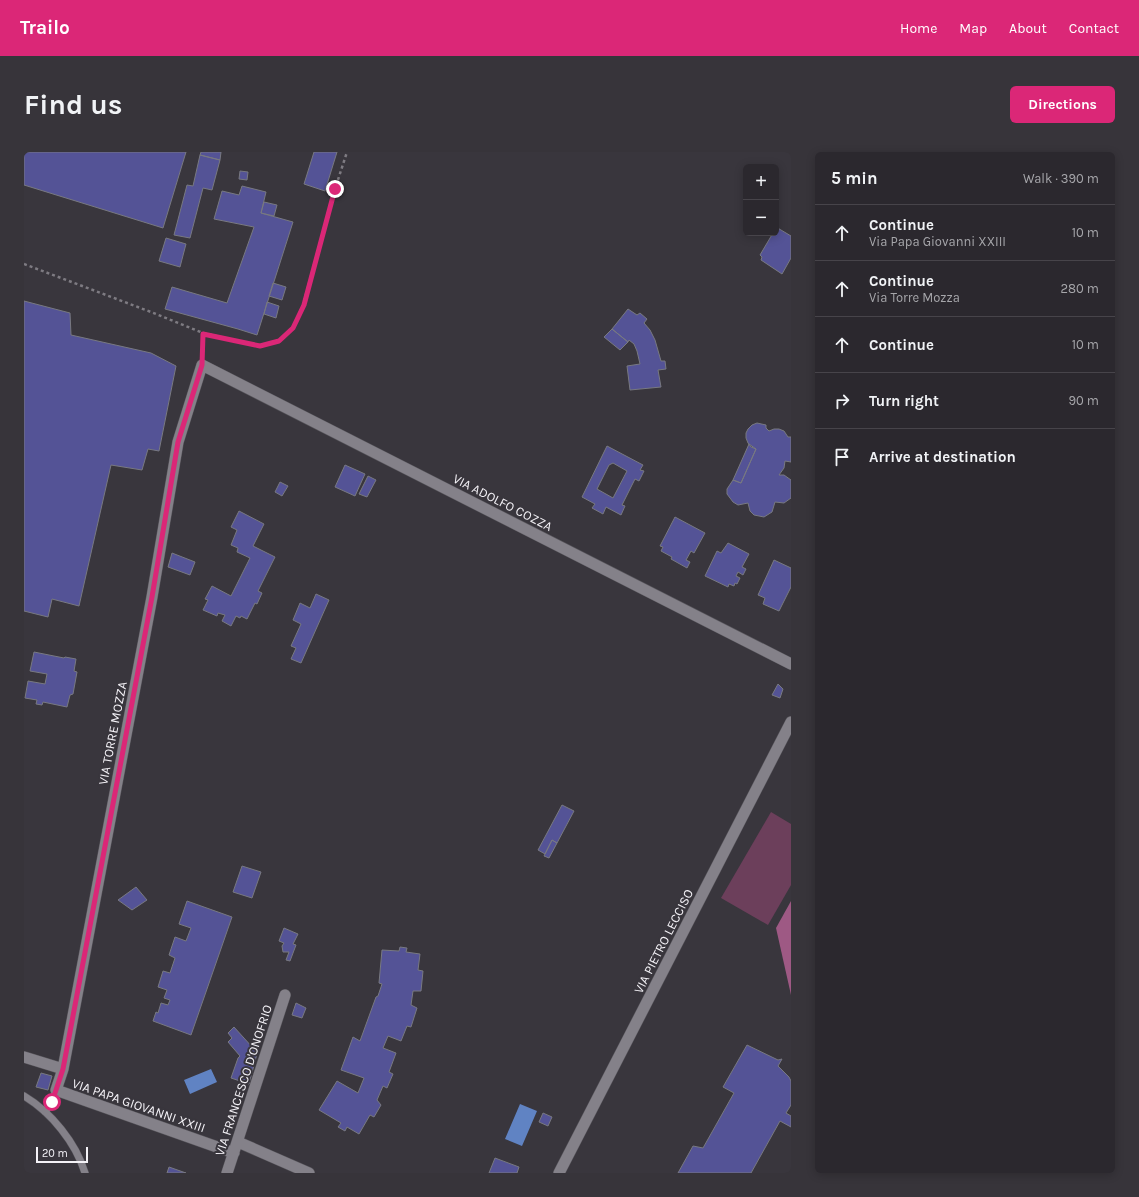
<!DOCTYPE html>
<html lang="en">
<head>
<meta charset="utf-8">
<style>
	:root { --surface:#2b282e; --page:#37343a; --text:#f1f3f6; --muted:#a6a6aa; --line:#47444a; --accent:#db2777 }
	body { margin:0; font-family:Karla,sans-serif; background:var(--page); color:var(--text) }
	.controls { position:absolute; right:12px; top:12px; display:grid; overflow:hidden; border-radius:6px; box-shadow:0 2px 10px #0003 }
	.controls button { width:36px; height:36px; display:grid; place-items:center; padding:0; border:0; border-bottom:1px solid var(--line); background:var(--surface); color:var(--text); font:20px sans-serif }
	.scale { position:absolute; left:12px; bottom:10px; width:52px; box-sizing:border-box; padding-left:4px; border:2px solid #f4f2f7; border-top:0; font-size:11px; line-height:14px; white-space:nowrap; color:#f4f2f7; -webkit-text-stroke:3px #39363d; paint-order:stroke }
	.stop { position:absolute; width:12px; height:12px; margin:-9px; border:3px solid #db2777; border-radius:50%; background:#fff }
	.stop.end { background:#db2777; border-color:#fff; box-shadow:0 1px 4px #0008 }
	.list { margin:0; padding:0; list-style:none }
	h2 { display:flex; justify-content:space-between; align-items:center; height:52px; margin:0; padding:0 16px; font-size:17px }
	h2 small { font-size:13px; font-weight:400; color:var(--muted) }
	.list li { display:grid; grid-template-columns:26px 1fr auto; gap:12px; align-items:center; box-sizing:border-box; height:56px; padding:0 16px; border-top:1px solid var(--line) }
	.list b { display:block; font-size:15px; white-space:nowrap }
	.list p { margin:0; font-size:13px; white-space:nowrap; color:var(--muted) }
	.list em { font-size:13px; font-style:normal; color:var(--muted) }
	.icon { flex:none; width:22px; height:22px; fill:none; stroke:currentColor; stroke-width:2; stroke-linecap:round; stroke-linejoin:round }
	.map { position:relative; flex:none; width:767px; height:1021px; overflow:hidden; border-radius:6px }
	header { display:flex; align-items:center; gap:24px; box-sizing:border-box; height:56px; padding:0 20px; background:var(--accent); color:#fff }
	header strong { font-size:19px }
	nav { display:flex; gap:22px; margin-inline-start:auto; font-size:14px }
	.intro { display:flex; align-items:center; justify-content:space-between; box-sizing:border-box; height:96px; padding:0 24px }
	h1 { margin:0; font-size:28px }
	.button { padding:10px 18px; border-radius:6px; background:var(--accent); color:#fff; font-size:14px; font-weight:700 }
	main { display:flex; gap:24px; padding:0 24px }
	aside { flex:1; background:var(--surface); border-radius:6px; box-shadow:0 2px 10px #0003 }
	.map>svg:first-child { display:block }
	.green { fill:#6c3f5b }
	.forest { fill:#9e5984 }
	.water { fill:#6083c3 }
	.building { fill:#545396; stroke:#787981; fill-rule:evenodd }
	.lines { fill:none; stroke-linecap:round; stroke-linejoin:round }
	.service-casing { stroke:#57555b; stroke-width:8 }
	.minor-casing { stroke:#57555b; stroke-width:12 }
	.path { stroke:#7e7b82; stroke-width:2.5; stroke-dasharray:3 3; stroke-linecap:butt }
	.service { stroke:#848189; stroke-width:7 }
	.minor { stroke:#848189; stroke-width:11 }
	.route { stroke:#db2777; stroke-width:5 }
	.labels { text-anchor:middle; stroke-width:4; stroke-linejoin:round; paint-order:stroke }
	.street-label { font-size:13px; fill:#f4f2f7; stroke:#39363d }
</style>
</head>
<body>
<header>
<strong>Trailo</strong>
<nav><a>Home</a><a>Map</a><a>About</a><a>Contact</a></nav>
</header>
<div class="intro"><h1>Find us</h1><a class="button">Directions</a></div>
<main>
<div class="map">
<svg width="767" height="1021" viewBox="0 0 767 1021">
	<rect width="100%" height="100%" fill="#39363d"/>
	<path class="green" d="M747 660 767 672V733L744 773 697 746Z"/>
	<path class="forest" d="M767 749V843L752 776Z"/>
	<path class="water" d="M187 917 193 930 166 942 160 928Z
		M496 952 513 959 498 994 481 987Z"/>
	<path class="building" d="M0 0H162L139 76 0 33Z
		M177 0H197L196 8 176 3Z
		M290 0H313L301 39 280 32Z
		M176 3 196 8 188 38 179 36 166 86 150 83 163 33 169 34Z
		M216 19 224 20 223 28 215 27Z
		M218 34 242 40 237 61 269 70 233 183 214 177 141 157 148 135 203 151 230 75 190 67 198 39 215 43Z
		M240 50 253 53 250 64 237 61Z
		M752 75 767 84V106L758 122 737 108 738 105 736 103 749 81H752Z
		M142 86 162 92 156 115 135 109Z
		M249 131 262 135 258 148 245 144Z
		M0 149 46 161 47 183 127 201 152 214 135 299 124 297 118 318 87 313 55 454 28 447 24 465 0 459Z
		M243 150 255 154 252 166 240 162Z
		M604 157 613 163 616 161 623 167 620 171 626 178 631 188 637 209H641L642 217 634 218 637 235 606 238 603 214 616 212 613 199 610 192 605 188 604 190 588 177Z
		M588 177 604 190 596 198 580 185Z
		M733 271 742 273V276L745 279 750 277H755L760 279 764 285H767V310L761 309 760 316 755 323H760L767 328V346L760 351 751 350 748 360 740 365 730 363 726 359 724 351 714 353 709 350 703 342V337L709 328 717 331 732 297 727 295 724 291 722 286V281L724 277 728 273Z
		M725 292 732 297 717 331 709 328Z
		M583 294 619 313 616 318 620 319 615 329 611 327 598 353 601 354 597 363 582 355 579 362 568 356 571 352 558 345ZM589 311 603 319 589 346 573 337 585 313Z
		M321 313 341 322 331 344 311 335Z
		M344 324 352 328 343 345 335 342Z
		M256 330 264 334 258 344 251 340Z
		M215 359 240 372 229 394 251 405 234 439 238 441 233 452 231 451 223 467 217 464 216 466 212 464 207 474 198 469 201 463 194 461 193 464 179 458 184 448 181 447 188 434 207 444 226 406 213 400 214 396 207 393 213 378 207 375Z
		M651 365 681 381 670 401 667 399 662 408 666 410 663 416 647 407 648 405 637 399 639 395 636 394Z
		M704 391 725 402 718 415 722 417 719 423 714 420 712 424 716 426 713 432 711 431 710 434 705 432 704 435 681 424 693 399 697 401Z
		M148 401 171 410 166 423 144 415Z
		M750 408 767 416V435L755 459 739 452 741 446 734 443Z
		M292 442 305 448 277 511 267 507 272 496 267 494 277 472 269 468 276 451 286 456Z
		M10 500 40 506 41 505 52 507 50 519 53 520 49 542 46 543 43 555 19 550 18 553 12 552 13 548 1 546 4 529 21 532 23 522 6 519Z
		M754 532 759 537 756 546 748 543Z
		M538 653 550 659 533 691 528 688 521 702 514 698Z
		M528 688 533 691 525 706 520 704Z
		M218 714 237 720 228 746 209 740Z
		M112 735 123 748 108 758 94 748Z
		M163 749 208 765 167 883 129 869 132 860 134 861 137 851 144 853 146 848 140 846 143 838 134 835 139 819 146 821 151 806 145 803 151 785 162 789 167 776 155 772Z
		M260 776 274 782 269 792 272 793 266 809 262 808 265 800H259L258 794 260 791 255 789Z
		M376 795 383 796 382 800 396 802 394 818 399 819 397 839H389L387 853 393 856 387 875 383 874 377 889 364 884 359 896 372 901 365 920 369 922 363 936 359 934 353 948 357 953 350 965 346 963 335 982 323 975 321 979 314 975 317 971 295 958 313 929 334 941 340 926 317 918 329 885 336 889 352 845 354 844 358 832 355 831 358 798 375 799Z
		M272 851 282 856 278 866 268 863Z
		M210 875 229 896 234 898 225 932 207 926 214 906 216 904 204 890 208 886 204 881Z
		M723 893 754 908 758 907 754 914 765 925 767 929V953L762 961 767 964V975L756 969 727 1021H654L669 994 679 996 710 941 699 935Z
		M17 921 28 924 24 938 12 935Z
		M519 961 528 965 524 974 515 970Z
		M471 1006 495 1015 493 1021H465Z
		M145 1015 162 1021H143Z"/>
	<g class="lines">
		<g class="service-casing">
			<path id="service" d="M0 944C27 960 52 991 61 1021
				M21 960 28 950 32 938"/>
		</g>
		<g class="minor-casing">
			<path id="minor" d="M0 905 39 917 128 445 154 290 178 213 767 512
				M39 917 32 938 210 1001
				M214 990 285 1021
				M203 1021 261 843
				M535 1021 767 570"/>
		</g>
		<path class="path" d="M0 112 127 160 179 181 236 194 255 189 269 176 279 153 311 37 323 0
			M179 200V181"/>
		<use href="#service" class="service"/>
		<use href="#minor" class="minor"/>
	</g>
	<g class="lines">
		<path class="route" d="M28 950 39 917 128 445 154 290 178 213 179 182 236 194 255 189 269 176 280 153 311 37"/>
	</g>
	<g class="labels">
		<g class="street-label">
			<text transform="translate(479 350) rotate(27)" y="5">VIA ADOLFO COZZA</text>
			<text transform="translate(88 581) rotate(-79)" y="5">VIA TORRE MOZZA</text>
			<text transform="translate(639 789) rotate(-63)" y="5">VIA PIETRO LECCISO</text>
			<text transform="translate(219 928) rotate(-72)" y="5">VIA FRANCESCO D'ONOFRIO</text>
			<text transform="translate(115 953) rotate(19)" y="5">VIA PAPA GIOVANNI XXIII</text>
		</g>
	</g>
</svg>
<div class="controls">
<button>+</button>
<button>−</button>
</div>
<div class="scale">20 m</div>
<div class="stop" style="left:28px;top:950px"></div>
<div class="stop end" style="left:311px;top:37px"></div>
</div>
<aside>
<h2>5 min<small>Walk · 390 m</small></h2>
<ul class="list">
<li><svg class="icon" aria-label="ahead" viewBox="0 0 24 24"><path d="M12 20V5M6 11l6-6 6 6"/></svg><div><b>Continue</b><p>Via Papa Giovanni XXIII</p></div><em>10 m</em></li>
<li><svg class="icon" aria-label="ahead" viewBox="0 0 24 24"><path d="M12 20V5M6 11l6-6 6 6"/></svg><div><b>Continue</b><p>Via Torre Mozza</p></div><em>280 m</em></li>
<li><svg class="icon" aria-label="ahead" viewBox="0 0 24 24"><path d="M12 20V5M6 11l6-6 6 6"/></svg><div><b>Continue</b></div><em>10 m</em></li>
<li><svg class="icon" aria-label="right" viewBox="0 0 24 24"><path d="M7 20v-9h11M14 6l5 5-5 5"/></svg><div><b>Turn right</b></div><em>90 m</em></li>
<li><svg class="icon" aria-label="arrive" viewBox="0 0 24 24"><path d="M6 21V4h12l-3 4 3 4H6"/></svg><div><b>Arrive at destination</b></div></li>
</ul>
</aside>
</main>
</body>
</html>
